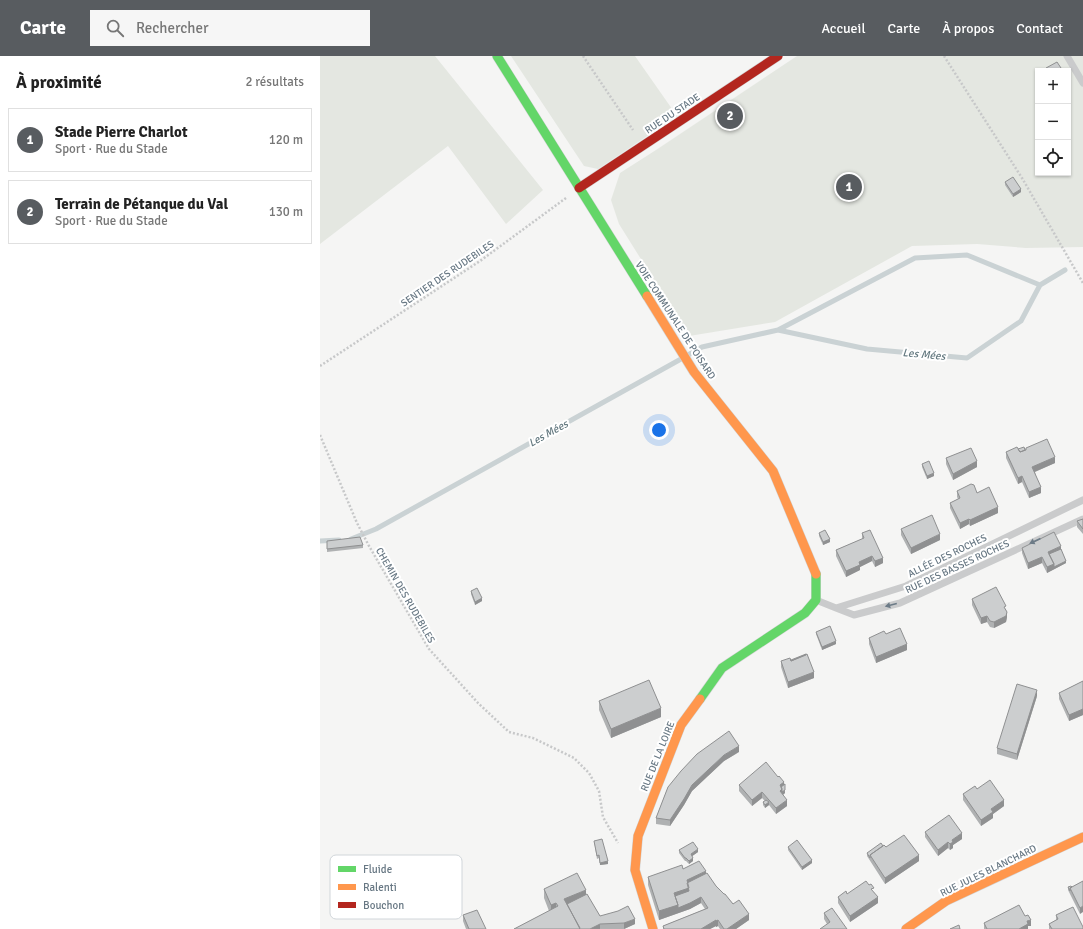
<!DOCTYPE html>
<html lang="fr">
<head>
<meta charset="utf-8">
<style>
	:root { --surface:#fff; --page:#f6f6f6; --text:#222; --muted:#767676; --line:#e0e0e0; --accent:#585c60 }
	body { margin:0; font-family:Signika,sans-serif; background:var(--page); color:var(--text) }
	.controls { position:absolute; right:12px; top:12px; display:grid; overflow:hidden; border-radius:0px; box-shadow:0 1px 3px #0004 }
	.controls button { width:36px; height:36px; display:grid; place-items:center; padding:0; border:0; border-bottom:1px solid var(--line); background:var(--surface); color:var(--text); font:20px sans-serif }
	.you { position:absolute; left:339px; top:374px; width:14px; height:14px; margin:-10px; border:3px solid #fff; border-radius:50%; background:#1a73e8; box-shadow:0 0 0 6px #1a73e833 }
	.badge { display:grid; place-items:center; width:26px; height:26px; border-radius:50%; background:var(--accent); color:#fff; font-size:13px; font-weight:700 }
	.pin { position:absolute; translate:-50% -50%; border:2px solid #fff; box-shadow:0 1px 4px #0006 }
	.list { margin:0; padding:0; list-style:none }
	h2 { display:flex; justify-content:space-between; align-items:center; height:52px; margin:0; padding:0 16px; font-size:17px }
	h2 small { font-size:13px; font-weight:400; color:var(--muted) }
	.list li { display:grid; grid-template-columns:26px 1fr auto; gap:12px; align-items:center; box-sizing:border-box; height:64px; margin:0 8px 8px; padding:0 8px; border:1px solid var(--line); border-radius:0px }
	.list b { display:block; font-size:15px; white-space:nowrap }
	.list p { margin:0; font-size:13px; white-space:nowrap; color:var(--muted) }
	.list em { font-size:13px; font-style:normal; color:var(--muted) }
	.icon { flex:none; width:22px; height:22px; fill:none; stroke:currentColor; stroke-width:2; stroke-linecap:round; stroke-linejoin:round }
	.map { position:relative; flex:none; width:763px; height:873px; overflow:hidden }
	header { display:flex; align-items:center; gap:24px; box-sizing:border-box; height:56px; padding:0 20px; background:var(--accent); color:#fff }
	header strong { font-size:19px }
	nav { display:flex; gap:22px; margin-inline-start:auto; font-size:14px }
	.search { width:280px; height:36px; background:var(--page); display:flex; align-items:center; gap:10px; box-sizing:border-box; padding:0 14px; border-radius:0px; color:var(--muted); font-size:15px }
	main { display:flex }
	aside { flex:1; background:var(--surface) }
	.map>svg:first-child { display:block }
	.green { fill:#e4e7e1; fill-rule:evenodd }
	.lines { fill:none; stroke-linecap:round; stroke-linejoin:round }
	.stream { stroke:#cad2d4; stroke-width:5 }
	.fast-casing { stroke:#d2d3d4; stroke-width:10 }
	.slow-casing { stroke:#d2d3d4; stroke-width:10 }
	.jam-casing { stroke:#d2d3d4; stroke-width:10 }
	.path { stroke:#c7c8c9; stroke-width:2.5; stroke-dasharray:2 2; stroke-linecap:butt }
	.lane { stroke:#cacbcc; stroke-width:7 }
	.fast { stroke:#63d668; stroke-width:9 }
	.slow { stroke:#ff974d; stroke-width:9 }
	.jam { stroke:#b3261e; stroke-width:9 }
	.wall { fill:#afb1b2 }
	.shaded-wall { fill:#8f9091 }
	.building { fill:#cccecf; stroke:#8f9091 }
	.oneway { fill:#6c7b87 }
	.labels { text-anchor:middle; stroke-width:4; stroke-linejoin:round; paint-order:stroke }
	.street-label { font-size:10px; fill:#677783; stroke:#fff }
	.water-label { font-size:11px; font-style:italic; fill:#63787f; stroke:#fff }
	.key { fill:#fff; stroke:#d1d6da; stroke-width:1 }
	.key-label { font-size:11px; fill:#677783 }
</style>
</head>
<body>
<header>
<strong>Carte</strong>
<div class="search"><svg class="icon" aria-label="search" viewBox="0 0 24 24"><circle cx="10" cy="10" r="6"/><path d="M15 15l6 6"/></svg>Rechercher</div>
<nav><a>Accueil</a><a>Carte</a><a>À propos</a><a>Contact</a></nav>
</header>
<main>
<aside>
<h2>À proximité<small>2 résultats</small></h2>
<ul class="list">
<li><span class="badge">1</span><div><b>Stade Pierre Charlot</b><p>Sport · Rue du Stade</p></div><em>120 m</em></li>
<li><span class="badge">2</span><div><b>Terrain de Pétanque du Val</b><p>Sport · Rue du Stade</p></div><em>130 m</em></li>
</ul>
</aside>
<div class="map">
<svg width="763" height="873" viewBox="0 0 763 873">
	<rect width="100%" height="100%" fill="#f5f5f4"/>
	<path class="green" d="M0 0H115L223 134 186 168 128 90 0 188Z
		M191 0H315L357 60 278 113 264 110Z
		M477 0H763V191L706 192 657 188 592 190 455 266 369 280 299 168 291 144 300 117 336 94ZM718 15H748V117H718Z"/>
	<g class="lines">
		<path class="stream" d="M458 274 595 202 647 199 720 229
			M368 299 382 291 458 274 547 293 647 302 701 265 720 229 745 214
			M31 483 56 473 361 303
			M0 485 19 484"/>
		<g class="fast-casing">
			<path id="fast" d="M177 0 327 240
				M380 643 402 612 485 557 496 544V518"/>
		</g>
		<g class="slow-casing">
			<path id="slow" d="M327 240 374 316 453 415 496 518
				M333 873 315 814 318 780 361 669 380 643
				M586 873 626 845 763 781"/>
		</g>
		<g class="jam-casing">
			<path id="jam" d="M259 132 458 0"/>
		</g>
		<path class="path" d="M263 0 313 74
			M624 0 702 122 763 227
			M0 310 160 205 246 142
			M0 379 37 467 49 490 109 593 158 647 189 676 213 682 254 702 269 717 279 735 283 761 298 787"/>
		<path class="lane" d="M747 0 763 27
			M496 544 516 552 586 530 763 444
			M516 552 534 559 580 547 763 463"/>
		<use href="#fast" class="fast"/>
		<use href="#slow" class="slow"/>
		<use href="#jam" class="jam"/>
	</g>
	<path class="wall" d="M685 126 701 136 693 141 685 129Z
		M706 392 735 407 715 416 721 437 709 442 702 426 698 428 686 402V396L698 393 705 394Z
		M626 402 657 411 633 424 626 408Z
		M602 408 614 420 607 423 602 411Z
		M637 435 657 437 678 457 650 470 649 468 640 473 630 452V447L638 443 637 441Z
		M763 463V478L757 471V465Z
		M581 473 620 484 591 498 581 479Z
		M499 477 510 486 503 489 499 480Z
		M542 477 563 507 555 511 552 505 540 511V514L526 521 516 500V494L542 483Z
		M7 485 43 489V492L7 496Z
		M702 492 741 493 746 507 727 517 722 507 708 513 702 497Z
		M151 535 162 545 155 549 151 538Z
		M652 543 686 553 687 561 686 566 674 572 670 571 667 566 661 568 652 549Z
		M496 576 516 588 502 594 496 578Z
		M566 578 587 594 556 607 549 588V582Z
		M471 604 494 622 468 632 461 611V605Z
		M763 625V659L749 665 739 643V637Z
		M717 640 697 704 677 698V692Z
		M279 645 341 661 291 682 279 654Z
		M419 696 404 705 372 735 364 749 350 770 336 768V762L348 731Z
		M458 721 464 729 465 737 463 739 467 750 456 758 449 749 445 752 443 749V746L445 745 442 742 432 750 419 735V729Z
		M657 733 684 750 673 758V762L661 770 643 744V738Z
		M605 776 642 783 633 789V792L630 794 628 792 618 800 605 781Z
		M274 785 288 808 280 809 279 802 277 803Z
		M563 790 566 791 599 805 565 828 547 800V797Z
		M468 791 492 807 482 814 468 794Z
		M359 794 378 796 372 800 373 805 369 808 366 805H365L359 797Z
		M386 818 396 830 429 864 416 873H400L398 870 396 871V870L390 873H343V870L385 853 381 847 370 853 339 864 328 829V821Z
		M763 825 760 858 748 834V831H752Z
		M224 833 266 838 280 860 315 868 304 873H194L229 855 224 842Z
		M554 836 558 847 530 866 518 847V841L527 838Z
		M504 857 527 873 507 868 504 863Z
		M143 859 166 873H146L143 865Z
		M736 859 763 873H729V868L736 864Z
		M705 860 711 870H708V873H664V867Z"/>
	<path class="shaded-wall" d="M701 133V136L693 141V138Z
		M735 401V407L712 417V411Z
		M657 405V411L633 424V418Z
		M614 417V420L607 423V420Z
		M702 420V426L698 428V422Z
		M721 431V437L709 442V436Z
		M678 451V457L650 470V464Z
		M649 463V468L640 473V467Z
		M620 478V484L591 498V492Z
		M510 483V486L503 489V486Z
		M741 490V496L728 499V496Z
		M552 500V505L540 511V514L526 521V515L539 506Z
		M722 501V507L708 513V507Z
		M563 502V507L555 511V505Z
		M746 505V507L727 517V511L734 508Z
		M162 542V545L155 549V546Z
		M687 556V561L686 566 674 572V566Z
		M667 560V566L661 568V562Z
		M516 585V588L502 594V591Z
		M587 588V594L556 607V601Z
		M494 616V622L468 632V626Z
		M717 634V640L697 704V698Z
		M341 652V661L291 682V673Z
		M763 653V659L749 665V659Z
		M419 690V696L404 705 372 735 364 749 350 770V764L372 729 404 699Z
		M464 726 465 737 460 741V729Z
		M442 736V742L432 750V744Z
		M467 744V750L456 758V752Z
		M684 744V750L673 758V762L661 770V764L671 753Z
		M449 746V749L445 752V749Z
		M642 777V783L633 789V792L630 794V788L632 784Z
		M628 786V792L618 800V794Z
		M378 793V796L371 801V798Z
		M599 799V805L565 828V822Z
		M373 802V805L369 808V805Z
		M492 804V807L482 814V811Z
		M288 805V808L280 809V807Z
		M386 815V823L369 832V841L356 845 354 837 367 824Z
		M266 834V842L247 850 244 843Z
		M381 841V847L370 853 339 864V855Z
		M558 841V847L530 866V860Z
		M236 847V855H231V849Z
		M763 850V856L760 858V852Z
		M429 858V864L416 873H407Z
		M315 863V868L304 873V867Z
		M396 864V870L390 873H381Z
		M398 864V870L396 871V865Z
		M711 864V870H708V873H699L707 865Z
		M280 868V873H270Z"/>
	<path class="building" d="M737 6 743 15H727L726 12Z
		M693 121 701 133 693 138 685 126Z
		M727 383 735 401 712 411 721 431 709 436 702 420 698 422 686 396 697 391 700 396 706 394V392Z
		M704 391 705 394 700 396 698 393Z
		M651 392 657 405 633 418 626 402Z
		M609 405 614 417 607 420 602 408Z
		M651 428 654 429 657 437 669 431 678 451 650 464 649 463 640 467 630 447 640 442 637 435Z
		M612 459 620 478 591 492 581 473Z
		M763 463V473L757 465Z
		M505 474 510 483 503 486 499 477Z
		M550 474 563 502 555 505 552 500 539 506 540 509 526 515 516 494 544 482 542 477Z
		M734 476 741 490 728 496 734 508 727 511 722 501 708 507 702 492Z
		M40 481 43 489 7 493V485Z
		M741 493 746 505 734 511V508L729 498Z
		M676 531 686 550 684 551 687 556 686 560 674 566 670 565 667 560 661 562 652 543Z
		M157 532 162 542 155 546 151 535Z
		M510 570 516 585 502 591 496 576Z
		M580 572 587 588 556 601 549 582 564 575 566 578Z
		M486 598V599L471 605V604Z
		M487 598 494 616 468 626 461 605 470 602 471 605Z
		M329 624 341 652 291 673 279 645Z
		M763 625V653L749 659 739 637Z
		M697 628 717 634 697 698 677 692Z
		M409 675 419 690 404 699 372 729 364 743 350 764 336 762 348 731 361 715 377 698Z
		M446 706 458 721 459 720 464 726 460 729 462 733 460 735 467 744 456 752 442 736 432 744 419 729Z
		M670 724 684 744 671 753 673 756 661 764 643 738 655 730 657 733Z
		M465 728V734L462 736V733L461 731Z
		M446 744 449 746 445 749 443 746Z
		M629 759 642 777 632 784 633 786 630 788 628 786 618 794 605 776Z
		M584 779 599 799 565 822 550 799 564 789 566 791Z
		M282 783 288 805 280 807 279 799 277 800 274 785Z
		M477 784 492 804 482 811 468 791Z
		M373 786 378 793 371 798 373 802 369 805 366 802H365L359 794Z
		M561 787 563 790 550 799V802L547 797Z
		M379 805 386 815 367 824 369 832 354 837 358 849 339 855 328 821 362 809 363 813Z
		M257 817 266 834 244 843 260 872 259 873H194L238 850 236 847 231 849 224 833Z
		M387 817 396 830 404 838H405L413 848 419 844 429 858 407 873H404L398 864 396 865V864L381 873H344L343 870 388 852 381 841 370 847 358 852V849L355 840 369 835 367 827Z
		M546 825 549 829 551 828 554 832 551 833 558 841 530 860 518 841 526 835 527 838Z
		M763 825V850L760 852 750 832Z
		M751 830 752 831 750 832V835L748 831Z
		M267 838 280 860 298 855 308 850 315 863 304 867 280 868 270 873H260L247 848Z
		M699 849 705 860 708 859 711 864 707 865 708 868 699 873H667L664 867Z
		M753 851 763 871V873H732L729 868 738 863 736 859Z
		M512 852 527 873H500L510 866 504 857Z
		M157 854 166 873H149L143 859Z
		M639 869 640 873H630Z"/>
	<defs><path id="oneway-solid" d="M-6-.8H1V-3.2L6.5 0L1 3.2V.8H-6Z"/></defs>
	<g class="oneway">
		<use href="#oneway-solid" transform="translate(715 485) rotate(155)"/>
		<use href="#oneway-solid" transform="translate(571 549) rotate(166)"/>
	</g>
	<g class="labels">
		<g class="street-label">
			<text transform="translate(352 57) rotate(-34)" y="4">RUE DU STADE</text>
			<text transform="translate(127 217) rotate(-34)" y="4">SENTIER DES RUDEBILES</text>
			<text transform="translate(356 264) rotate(57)" y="4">VOIE COMMUNALE DE POISARD</text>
			<text transform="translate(627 499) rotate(-26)" y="4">ALLÉE DES ROCHES</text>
			<text transform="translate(637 510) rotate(-25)" y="4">RUE DES BASSES ROCHES</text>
			<text transform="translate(86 539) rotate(60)" y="4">CHEMIN DES RUDEBILES</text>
			<text transform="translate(337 700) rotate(-68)" y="4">RUE DE LA LOIRE</text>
			<text transform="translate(668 814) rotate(-26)" y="4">RUE JULES BLANCHARD</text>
		</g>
		<g class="water-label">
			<text transform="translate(604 298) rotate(5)" y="4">Les Mées</text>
			<text transform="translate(228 377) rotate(-29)" y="4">Les Mées</text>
		</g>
	</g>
	<rect x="10" y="799" width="132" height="64" rx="6" class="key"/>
	<rect x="18" y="810" width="18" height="6" fill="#63d668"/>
	<rect x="18" y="828" width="18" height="6" fill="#ff974d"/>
	<rect x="18" y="846" width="18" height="6" fill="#b3261e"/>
	<g class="key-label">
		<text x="43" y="817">Fluide</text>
		<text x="43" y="835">Ralenti</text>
		<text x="43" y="853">Bouchon</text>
	</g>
</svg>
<div class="controls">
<button>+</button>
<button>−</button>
<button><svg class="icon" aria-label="locate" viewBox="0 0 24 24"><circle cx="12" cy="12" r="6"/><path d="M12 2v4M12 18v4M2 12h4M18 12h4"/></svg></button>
</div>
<div class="you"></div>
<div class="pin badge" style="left:529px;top:131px">1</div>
<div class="pin badge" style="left:410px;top:60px">2</div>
</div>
</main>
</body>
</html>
